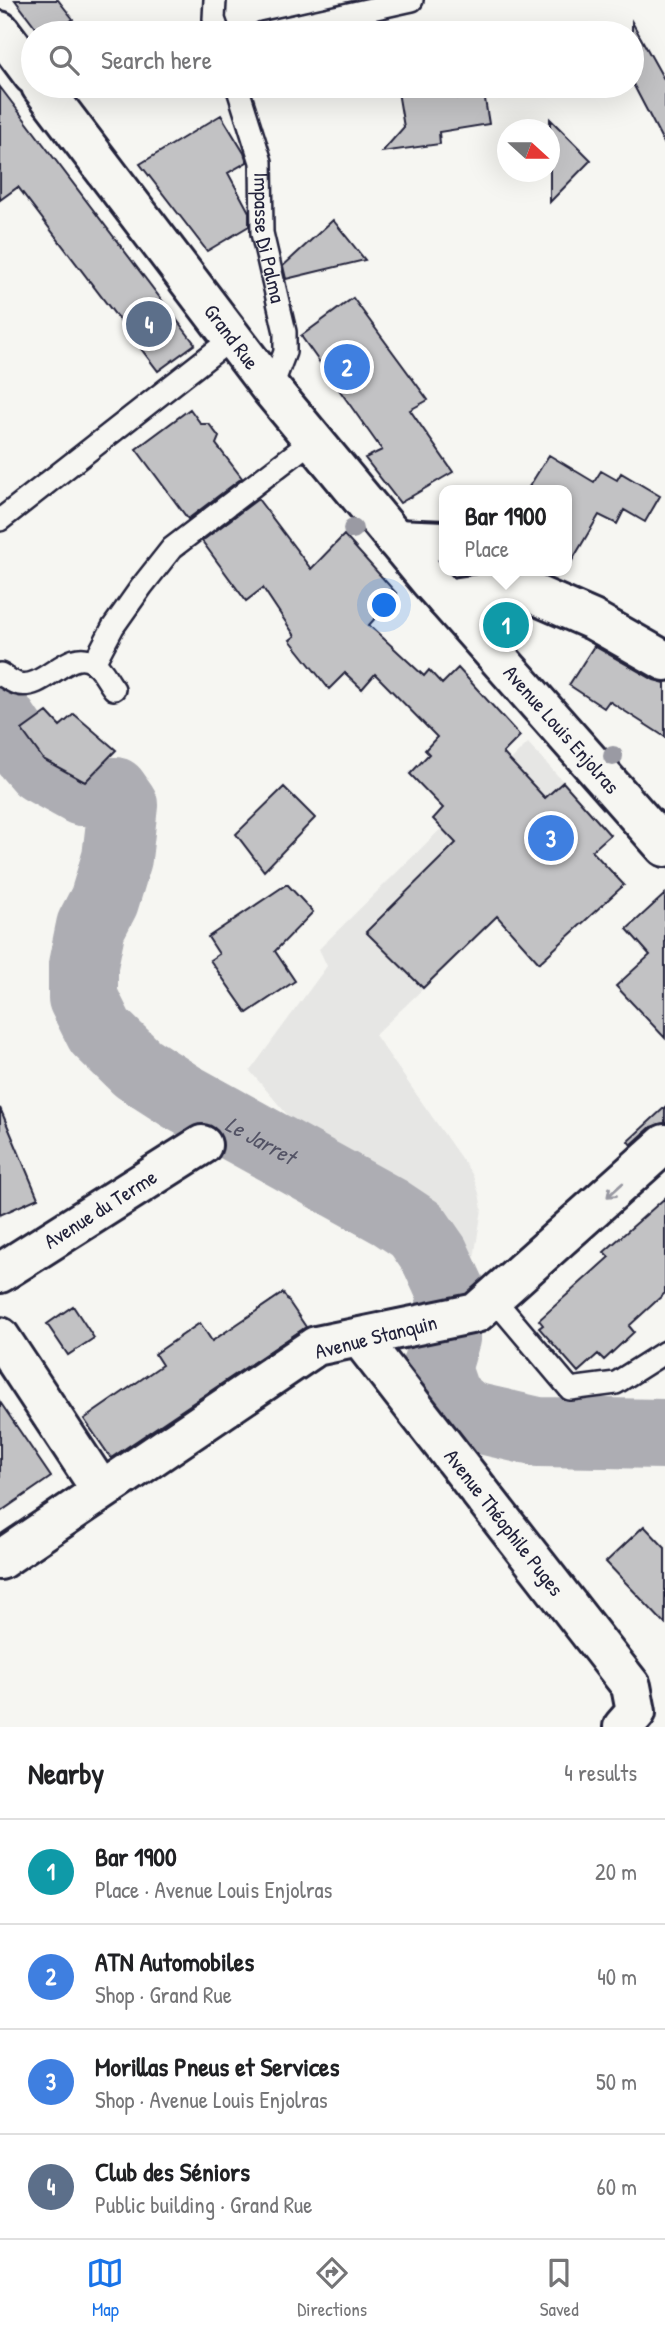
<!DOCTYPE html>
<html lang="en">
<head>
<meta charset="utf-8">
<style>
	:root { --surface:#fff; --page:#f6f6f6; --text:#202124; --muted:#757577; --line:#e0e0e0; --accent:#1a73e8 }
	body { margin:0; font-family:"Patrick Hand",sans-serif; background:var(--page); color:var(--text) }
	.compass { position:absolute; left:497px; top:119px; width:63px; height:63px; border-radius:50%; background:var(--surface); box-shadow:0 7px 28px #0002; rotate:111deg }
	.you { position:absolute; left:385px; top:606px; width:24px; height:24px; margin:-18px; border:5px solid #fff; border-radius:50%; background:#1a73e8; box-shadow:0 0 0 10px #1a73e833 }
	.badge { display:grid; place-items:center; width:46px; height:46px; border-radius:50%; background:var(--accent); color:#fff; font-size:23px; font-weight:700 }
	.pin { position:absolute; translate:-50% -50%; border:4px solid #fff; box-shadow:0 2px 7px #0006 }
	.popup { position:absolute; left:439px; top:485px; width:133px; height:91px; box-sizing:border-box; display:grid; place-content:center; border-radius:14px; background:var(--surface); filter:drop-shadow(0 2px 5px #0005); font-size:23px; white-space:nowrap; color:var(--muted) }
	.popup b { font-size:26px; color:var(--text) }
	.popup::after { content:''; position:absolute; left:50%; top:100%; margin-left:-14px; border:14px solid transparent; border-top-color:var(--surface) }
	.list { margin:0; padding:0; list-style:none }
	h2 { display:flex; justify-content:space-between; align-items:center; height:91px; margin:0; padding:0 28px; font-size:30px }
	h2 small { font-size:23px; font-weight:400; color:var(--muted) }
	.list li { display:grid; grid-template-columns:46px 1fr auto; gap:21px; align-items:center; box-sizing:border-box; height:105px; padding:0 28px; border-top:2px solid var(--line) }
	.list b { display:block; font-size:26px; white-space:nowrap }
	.list p { margin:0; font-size:23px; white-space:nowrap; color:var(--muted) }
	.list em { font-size:23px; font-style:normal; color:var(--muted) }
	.icon { flex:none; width:38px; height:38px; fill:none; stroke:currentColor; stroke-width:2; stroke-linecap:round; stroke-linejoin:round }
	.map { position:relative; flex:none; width:665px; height:1727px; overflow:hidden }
	.search { position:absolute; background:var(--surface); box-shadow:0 7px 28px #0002; left:21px; right:21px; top:21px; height:77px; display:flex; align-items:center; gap:18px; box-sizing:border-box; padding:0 24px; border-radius:38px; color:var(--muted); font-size:26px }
	.sheet { height:511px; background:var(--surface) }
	nav { display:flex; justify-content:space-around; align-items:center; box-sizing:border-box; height:98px; border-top:2px solid var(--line); background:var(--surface); font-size:19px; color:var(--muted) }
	nav a { display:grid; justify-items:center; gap:4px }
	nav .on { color:var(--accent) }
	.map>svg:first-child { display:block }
	.built { fill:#e6e6e4 }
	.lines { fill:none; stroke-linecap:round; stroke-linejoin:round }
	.river { stroke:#adadb3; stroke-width:70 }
	.building { fill:#c2c2c4; stroke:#22223b; stroke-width:2 }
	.lane-casing { stroke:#22223b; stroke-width:26 }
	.street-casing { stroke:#22223b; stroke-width:44 }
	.secondary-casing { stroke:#22223b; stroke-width:44 }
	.lane { stroke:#f6f6f2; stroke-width:21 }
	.street { stroke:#f6f6f2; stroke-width:38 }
	.secondary { stroke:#f6f6f2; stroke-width:38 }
	.tree { fill:#9a9aa3 }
	.oneway { stroke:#9797a0 }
	.labels { text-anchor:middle; stroke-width:5; stroke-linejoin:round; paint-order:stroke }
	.street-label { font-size:21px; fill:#22223b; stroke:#f6f6f2 }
	.water-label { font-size:23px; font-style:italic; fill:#535365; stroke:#f6f6f2 }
</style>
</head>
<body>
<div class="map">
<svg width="665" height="1727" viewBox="0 0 665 1727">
	<rect width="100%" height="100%" fill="#f6f6f2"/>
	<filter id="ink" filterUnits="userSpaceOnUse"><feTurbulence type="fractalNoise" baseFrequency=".0143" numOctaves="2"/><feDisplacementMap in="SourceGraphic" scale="14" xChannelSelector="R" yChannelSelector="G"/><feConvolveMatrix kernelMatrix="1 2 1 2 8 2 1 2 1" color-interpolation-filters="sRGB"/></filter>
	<g filter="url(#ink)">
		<path class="built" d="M528 743 598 820 375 1035 472 1174 479 1193 482 1209 468 1295 431 1231 402 1203 337 1173 250 1071 327 966 319 949Z"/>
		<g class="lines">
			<path class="river" id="s1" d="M0 718 13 737 40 768 82 791 114 792 123 805 117 858 104 901 91 926 83 965V998L100 1032 137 1068 182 1097 390 1212 417 1230 435 1256 452 1293 445 1338 436 1369 446 1398 468 1416 538 1432 665 1434"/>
		</g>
		<path class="building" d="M15 0H58L73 19 57 33H40Z
			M632 22 665 81V145L632 82Z
			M397 86H457L458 98 484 93 489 124 439 132 440 144 382 152 404 127Z
			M0 87 195 344 158 371 18 187 0 200Z
			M221 115 244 153 247 162 228 173 249 212V226L207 251 140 164Z
			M550 119 591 160 550 202Z
			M333 220 365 260 286 279 283 266Z
			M353 298 428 400 410 410 453 472 400 503 365 458 382 450 301 336Z
			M190 409 201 424H209L219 437 216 444 242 478 188 519 136 449Z
			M549 455 594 482 601 471 617 480 621 473 660 496 645 522 624 510 617 524 599 515 567 569V490H527Z
			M258 499 311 569 344 535 397 594 369 625 424 676 429 670 442 684 458 668 520 736 503 753 545 798 563 782 610 835 592 851 624 885 539 963 497 916 423 988 366 932 456 843 433 819 443 808 410 774 429 754 425 750 437 737 375 674 362 689 345 673 329 689 290 640 295 636 263 588 246 601 202 541Z
			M594 646 654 680 665 683V737L609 701 604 708 569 685Z
			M47 712 60 726 74 714 116 750 85 782 43 759 22 730Z
			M284 787 315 818 264 871 236 834Z
			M287 884 313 912 275 951 295 981 247 1013 210 960 219 954 208 937Z
			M665 894V1038L616 986 650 955 627 929Z
			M665 1107V1123L651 1127 631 1145 628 1141Z
			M0 1108 38 1198 0 1215Z
			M665 1198V1293L629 1326 634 1332 604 1360 598 1354 578 1372 539 1328 543 1325 539 1320 609 1257 604 1252Z
			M283 1293 306 1327 111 1458 84 1419 162 1365 155 1354 200 1323 212 1341Z
			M73 1306 94 1338 68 1355 47 1324Z
			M0 1402 51 1477 0 1512Z
			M644 1526 665 1548V1624L606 1562Z"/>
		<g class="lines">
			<g class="lane-casing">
				<g id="lane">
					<path d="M215 0 214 19 219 33"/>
					<path d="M263 33 412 0"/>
					<path id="s2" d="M237 86 261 162 262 233 285 332V352L271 389"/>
					<path d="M0 520 231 339"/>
					<path d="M94 663 113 627 142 586 172 548 313 440"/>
					<path d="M0 674C6 677 13 683 19 684 45 690 70 645 94 663 102 668 108 682 114 689"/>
					<path d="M493 1298 570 1389 616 1383 665 1352"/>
				</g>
			</g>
			<g class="street-casing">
				<g id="street">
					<path d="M395 539 445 541"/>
					<path d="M502 571 531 593 593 620 665 661"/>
					<path d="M446 599 486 593H531"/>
					<path id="s3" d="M0 1273 202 1145"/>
					<path d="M0 1337 101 1490"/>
					<path id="s4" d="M360 1338 631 1686 636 1712 623 1727"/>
					<path d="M0 1560 316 1346 476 1313 665 1144"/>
				</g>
			</g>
			<g class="secondary-casing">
				<g id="secondary">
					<path d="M0 31 33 75"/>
					<path id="s5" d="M41 86 271 389 430 581 665 847"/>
				</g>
			</g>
			<use href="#lane" class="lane"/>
			<use href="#street" class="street"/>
			<use href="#secondary" class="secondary"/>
		</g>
		<g class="tree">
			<circle cx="353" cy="529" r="10"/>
			<circle cx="613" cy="756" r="10"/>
		</g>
		<defs><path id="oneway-shaft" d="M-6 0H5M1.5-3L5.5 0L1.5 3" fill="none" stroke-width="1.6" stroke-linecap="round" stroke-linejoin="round" transform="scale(1.75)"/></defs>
		<use class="oneway" href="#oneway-shaft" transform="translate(615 1190) rotate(138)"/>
	</g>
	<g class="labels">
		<g class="street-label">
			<text dy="7" stroke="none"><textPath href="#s2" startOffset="156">Impasse Di Palma</textPath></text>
			<text dy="7" stroke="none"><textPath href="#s5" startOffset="315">Grand Rue</textPath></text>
			<text dy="7" stroke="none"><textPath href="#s5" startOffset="828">Avenue Louis Enjolras</textPath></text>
			<text dy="7" stroke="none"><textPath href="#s3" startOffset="119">Avenue du Terme</textPath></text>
			<text transform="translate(376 1337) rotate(-14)" y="7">Avenue Stanquin</text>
			<text dy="7" stroke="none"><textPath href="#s4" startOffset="234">Avenue Théophile Puges</textPath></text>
		</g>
		<g class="water-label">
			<text dy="8" stroke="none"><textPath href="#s1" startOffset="592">Le Jarret</textPath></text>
		</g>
	</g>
</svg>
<svg class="compass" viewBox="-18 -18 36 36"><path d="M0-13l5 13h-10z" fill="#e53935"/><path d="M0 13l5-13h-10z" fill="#757577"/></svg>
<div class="you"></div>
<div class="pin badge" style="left:506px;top:625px;background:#0f9aa8">1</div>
<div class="popup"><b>Bar 1900</b>Place</div>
<div class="pin badge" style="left:347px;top:367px;background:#3f7fe0">2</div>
<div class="pin badge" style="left:551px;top:838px;background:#3f7fe0">3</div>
<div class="pin badge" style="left:149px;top:324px;background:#5c6f8a">4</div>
<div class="search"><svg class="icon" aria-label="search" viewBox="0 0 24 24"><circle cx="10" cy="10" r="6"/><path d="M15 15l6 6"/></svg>Search here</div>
</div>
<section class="sheet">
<h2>Nearby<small>4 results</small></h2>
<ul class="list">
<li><span class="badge" style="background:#0f9aa8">1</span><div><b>Bar 1900</b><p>Place · Avenue Louis Enjolras</p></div><em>20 m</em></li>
<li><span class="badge" style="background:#3f7fe0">2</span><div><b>ATN Automobiles</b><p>Shop · Grand Rue</p></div><em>40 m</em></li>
<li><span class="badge" style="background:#3f7fe0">3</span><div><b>Morillas Pneus et Services</b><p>Shop · Avenue Louis Enjolras</p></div><em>50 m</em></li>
<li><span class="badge" style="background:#5c6f8a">4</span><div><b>Club des Séniors</b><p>Public building · Grand Rue</p></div><em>60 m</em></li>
</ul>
</section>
<nav>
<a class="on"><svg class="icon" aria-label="map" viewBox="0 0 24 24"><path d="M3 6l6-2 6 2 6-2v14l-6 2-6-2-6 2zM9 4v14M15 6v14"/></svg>Map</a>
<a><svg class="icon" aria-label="directions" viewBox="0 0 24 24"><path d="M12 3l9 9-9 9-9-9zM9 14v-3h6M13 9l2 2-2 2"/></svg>Directions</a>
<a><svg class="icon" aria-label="saved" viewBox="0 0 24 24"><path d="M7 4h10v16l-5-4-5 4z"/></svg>Saved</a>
</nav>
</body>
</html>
